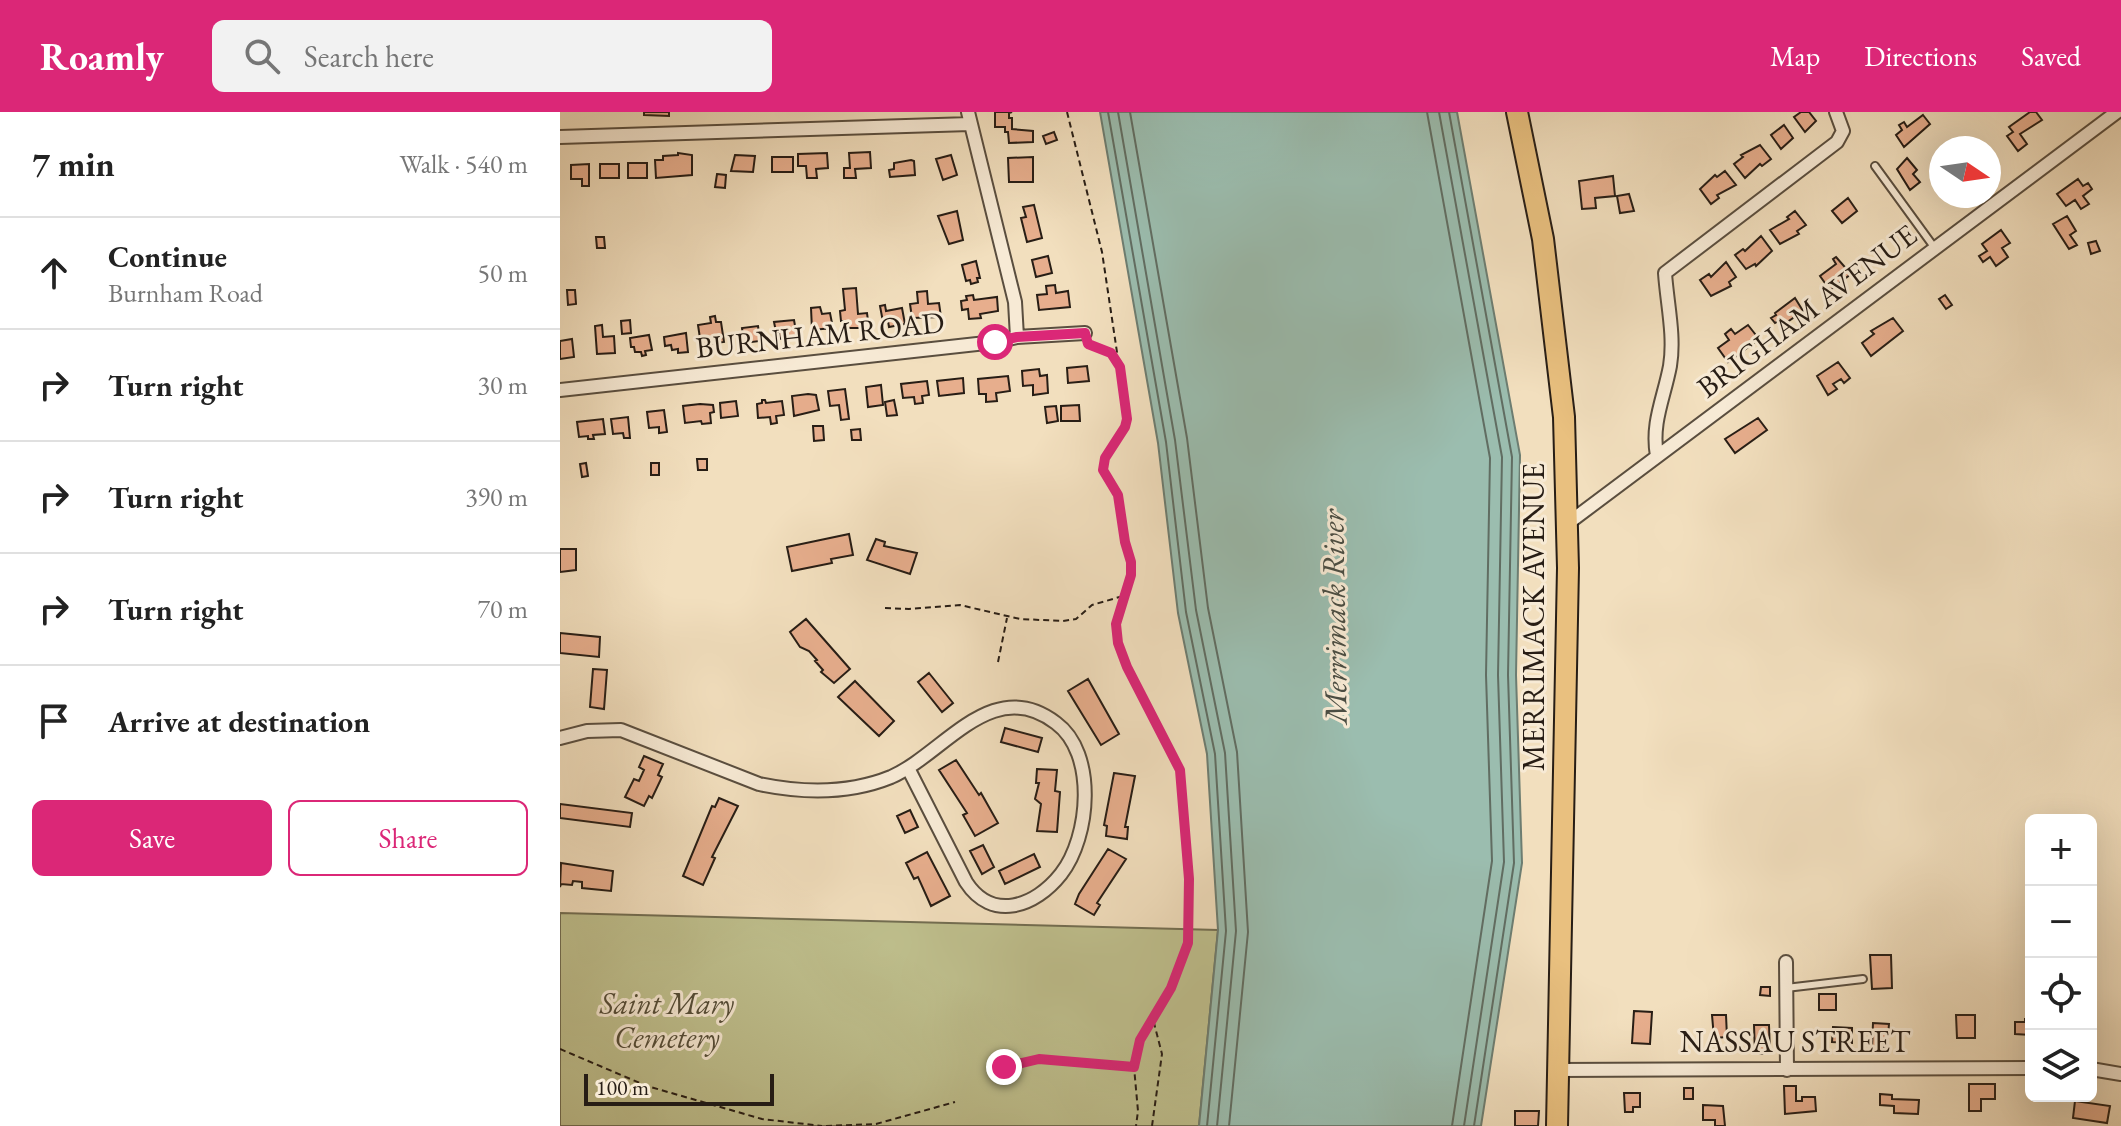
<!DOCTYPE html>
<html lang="en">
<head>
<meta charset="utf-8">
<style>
	:root { --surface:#fff; --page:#f2f2f2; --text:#222; --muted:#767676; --line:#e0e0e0; --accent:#db2777 }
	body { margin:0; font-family:"EB Garamond",serif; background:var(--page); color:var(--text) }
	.controls { position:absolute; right:24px; bottom:24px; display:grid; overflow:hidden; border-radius:12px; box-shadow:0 8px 32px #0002 }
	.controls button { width:72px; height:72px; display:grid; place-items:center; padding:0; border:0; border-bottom:2px solid var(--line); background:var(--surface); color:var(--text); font:40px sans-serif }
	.compass { position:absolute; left:1369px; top:24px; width:72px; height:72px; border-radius:50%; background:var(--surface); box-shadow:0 8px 32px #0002; rotate:103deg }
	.scale { position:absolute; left:24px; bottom:20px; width:190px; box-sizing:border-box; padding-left:8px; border:4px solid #271d15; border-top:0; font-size:22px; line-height:28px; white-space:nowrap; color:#271d15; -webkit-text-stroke:6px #f7ead5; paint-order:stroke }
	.stop { position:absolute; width:24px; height:24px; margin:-18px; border:6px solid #db2777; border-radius:50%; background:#fff }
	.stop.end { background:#db2777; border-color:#fff; box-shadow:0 2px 8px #0008 }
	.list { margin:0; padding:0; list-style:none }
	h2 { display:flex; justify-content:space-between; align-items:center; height:104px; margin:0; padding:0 32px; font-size:34px }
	h2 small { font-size:26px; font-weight:400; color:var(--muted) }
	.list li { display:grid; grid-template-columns:52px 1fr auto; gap:24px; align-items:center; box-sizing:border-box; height:112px; padding:0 32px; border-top:2px solid var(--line) }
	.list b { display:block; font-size:30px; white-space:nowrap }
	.list p { margin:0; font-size:26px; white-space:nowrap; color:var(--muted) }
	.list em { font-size:26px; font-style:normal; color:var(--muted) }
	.actions { display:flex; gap:16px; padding:24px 32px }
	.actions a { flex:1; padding:18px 0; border:2px solid var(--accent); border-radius:12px; text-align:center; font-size:28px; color:var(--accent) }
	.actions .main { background:var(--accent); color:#fff }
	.icon { flex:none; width:44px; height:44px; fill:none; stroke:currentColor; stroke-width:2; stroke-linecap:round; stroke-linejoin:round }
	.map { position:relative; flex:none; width:1561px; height:1014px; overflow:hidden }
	header { display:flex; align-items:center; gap:48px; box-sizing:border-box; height:112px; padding:0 40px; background:var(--accent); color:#fff }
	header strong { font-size:38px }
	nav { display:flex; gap:44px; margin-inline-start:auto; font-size:28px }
	.search { width:560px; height:72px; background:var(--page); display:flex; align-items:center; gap:20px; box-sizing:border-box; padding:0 28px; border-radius:12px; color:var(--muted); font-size:30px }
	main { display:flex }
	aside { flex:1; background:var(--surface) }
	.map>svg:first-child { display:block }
	.green { fill:#bfc08e; stroke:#736e52; stroke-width:2 }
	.water { fill:#9bbdaf; stroke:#6d7d71; stroke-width:2 }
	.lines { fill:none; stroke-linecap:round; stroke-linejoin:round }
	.shore { stroke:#616d62; stroke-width:2 }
	.building { fill:#e7ae8d; stroke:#271d15; stroke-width:2 }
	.lane-casing { stroke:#5a4e3f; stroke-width:10 }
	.street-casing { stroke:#5a4e3f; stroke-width:16 }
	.primary-casing { stroke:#271d15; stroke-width:24 }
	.path { stroke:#271d15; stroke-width:2; stroke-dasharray:6 4; stroke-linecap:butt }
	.lane { stroke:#f7ead5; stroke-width:6 }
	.street { stroke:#f7ead5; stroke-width:12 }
	.primary { stroke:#e9c07f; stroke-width:20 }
	.route { stroke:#db2777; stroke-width:10 }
	.labels { text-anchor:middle; stroke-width:6; stroke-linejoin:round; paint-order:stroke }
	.street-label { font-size:30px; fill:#271d15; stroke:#f7ead5 }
	.park-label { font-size:30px; font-style:italic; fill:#554e39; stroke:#f7ead5 }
	.water-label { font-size:32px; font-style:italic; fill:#4a4d43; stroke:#f7ead5 }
</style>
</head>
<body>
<header>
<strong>Roamly</strong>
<div class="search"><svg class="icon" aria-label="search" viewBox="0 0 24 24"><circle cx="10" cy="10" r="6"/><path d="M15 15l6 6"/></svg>Search here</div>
<nav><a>Map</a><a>Directions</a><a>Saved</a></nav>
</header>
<main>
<aside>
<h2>7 min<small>Walk · 540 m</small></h2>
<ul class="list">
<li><svg class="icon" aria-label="ahead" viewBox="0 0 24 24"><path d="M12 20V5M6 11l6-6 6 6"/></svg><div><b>Continue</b><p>Burnham Road</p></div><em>50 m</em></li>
<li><svg class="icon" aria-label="right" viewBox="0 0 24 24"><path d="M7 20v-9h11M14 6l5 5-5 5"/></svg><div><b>Turn right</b></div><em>30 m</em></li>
<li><svg class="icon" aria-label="right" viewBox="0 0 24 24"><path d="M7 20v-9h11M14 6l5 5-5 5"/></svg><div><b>Turn right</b></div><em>390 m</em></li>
<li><svg class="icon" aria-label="right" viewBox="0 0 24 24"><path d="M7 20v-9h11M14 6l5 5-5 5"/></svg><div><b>Turn right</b></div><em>70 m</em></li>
<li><svg class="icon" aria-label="arrive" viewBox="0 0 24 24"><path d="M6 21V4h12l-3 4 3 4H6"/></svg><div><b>Arrive at destination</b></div></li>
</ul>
<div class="actions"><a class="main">Save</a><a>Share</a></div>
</aside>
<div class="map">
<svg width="1561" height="1014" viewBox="0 0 1561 1014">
	<rect width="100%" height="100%" fill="#f2dfbe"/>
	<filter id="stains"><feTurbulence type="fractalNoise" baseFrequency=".0025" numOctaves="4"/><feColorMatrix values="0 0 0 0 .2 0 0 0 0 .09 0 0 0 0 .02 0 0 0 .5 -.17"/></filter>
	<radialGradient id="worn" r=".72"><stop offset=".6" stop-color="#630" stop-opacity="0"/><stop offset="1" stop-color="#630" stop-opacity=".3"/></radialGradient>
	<path class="green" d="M0 801 658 818 639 1014H0Z"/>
	<path class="water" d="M540 0H897L960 343 956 563 962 751 921 1014H639L658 818 647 642 618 501 598 331Z"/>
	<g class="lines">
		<path class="shore" d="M548 0 606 330 626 500 655 642 666 819 647 1014
			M558 0 615 328 636 498 665 641 676 819 657 1014
			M570 0 627 326 648 496 677 640 688 820 669 1014
			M867 0 930 346 926 563 932 749 892 1014
			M879 0 942 345 938 563 944 750 904 1014
			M889 0 952 345 948 563 954 751 914 1014"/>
	</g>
	<path class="building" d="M84 0H109V4L84 3Z
		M435 0H452L449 1V6H452V17L473 19V30L449 31 448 20H445V15H435Z
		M1241 0H1249L1256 9 1245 20 1234 5Z
		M1470 0H1476L1482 8 1460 22 1467 32 1458 39 1447 24 1453 20 1449 15Z
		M1363 3 1370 12 1344 35 1336 23 1342 18 1339 13 1344 10 1347 15Z
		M1224 13 1233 26 1221 37 1211 23Z
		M494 20 497 28 486 32 483 24Z
		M1200 33 1211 47 1202 54 1200 52 1185 66 1174 52 1183 45 1181 43Z
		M310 40 311 56 295 57 296 66H284V56H290L289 41Z
		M118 41 132 43V63L96 66 95 48H103V44L118 43Z
		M267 41 268 56 256 57 257 66H247L246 54H238V42Z
		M175 43 195 44 193 60 171 59Z
		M391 43 397 63 383 68 376 47Z
		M212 45H233V60H212Z
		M473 45V70H449L448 46Z
		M1347 46 1357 58 1353 62 1360 70 1350 78 1337 57Z
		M351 48 354 49 355 63 330 65 329 58 334 57V51Z
		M68 51H87V66H68Z
		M29 52V74H22V67H11V53Z
		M40 52H59V66H40Z
		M1165 59 1176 73 1157 83 1159 86 1151 92 1140 77 1155 63 1157 65Z
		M157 62 166 63 165 76 155 75Z
		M1053 64 1055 84 1035 86 1036 96 1022 97 1019 69Z
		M1518 67 1523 74 1528 71 1532 77 1523 84 1529 92 1521 97 1515 88 1506 94 1497 82Z
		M1069 82 1074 99 1060 101 1057 84Z
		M1288 86 1297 99 1282 111 1272 99Z
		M474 93 482 126 467 130 461 106 466 105 463 95Z
		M397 99 403 128 389 132 378 104Z
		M1235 99 1246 113 1237 119 1239 122 1220 132 1210 118 1229 107 1227 105Z
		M1507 104 1516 119 1510 123 1517 133 1509 137 1493 112Z
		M1441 118 1450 131 1442 136 1448 145 1436 154 1430 145 1423 150 1419 144 1427 139 1422 132Z
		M1201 124 1212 139 1196 154 1195 152 1186 157 1175 143 1183 137 1185 139Z
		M36 125H44L45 136H37Z
		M1536 129 1540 139 1531 142 1528 131Z
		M488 144 492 161 476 165 472 148Z
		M1276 145 1291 162 1270 178 1260 164 1276 152 1273 147Z
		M416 149 420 166H417L418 170 411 172 410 168 406 169 402 153Z
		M1166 150 1176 165 1169 170 1171 174 1151 184 1140 168 1149 162 1151 165Z
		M495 173 496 181 508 179 510 195 479 198 477 183 487 182 486 174Z
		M296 176 298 202 307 201 309 216H284V209H281L280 199 285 198 283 177Z
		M7 178H15L16 192 8 193Z
		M367 179 368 192 379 191 381 205 352 206 350 192 358 191 357 180Z
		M413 183 414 188 437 185 438 199 420 202 421 206 409 207 408 197 402 198 401 189 407 188 406 184Z
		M1385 183 1392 193 1386 197 1379 187Z
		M1235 186 1243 199 1223 213 1220 208 1215 211 1211 206 1216 203 1215 201Z
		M325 193 326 199 342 196 345 212 329 215 328 209 323 210 320 194Z
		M260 195 262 202 270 201 273 216 252 218 251 196Z
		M155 204 156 210H161L164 230 141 233 138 213 151 211 150 205Z
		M1333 206 1343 219 1311 244 1302 231 1314 222 1311 219Z
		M70 208 71 221 62 222 61 209Z
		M234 208 237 225 220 227 219 220H216L214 210Z
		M42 213 43 225 54 224 55 241 37 242 35 214Z
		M1188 213 1199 227 1168 250 1158 236 1169 228 1165 222 1171 217 1175 222Z
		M198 214 200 229 184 231 182 216Z
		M126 221 128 240 118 241V237L112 238 111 233 105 234 104 225Z
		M89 223 92 238 85 239 86 243 82 244 81 240H75L74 235H71L70 226Z
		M12 227 14 245 0 247V229Z
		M1278 250 1290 266 1284 271 1281 267 1273 272 1277 277 1268 283 1257 264Z
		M527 254 529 269 508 271 507 256Z
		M479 257 480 264 487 263 488 281 473 283V273L463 274 462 259Z
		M448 264 450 279 436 281 437 289 426 290V282H419L418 267Z
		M403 266 404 281 379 284 377 269Z
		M367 269 369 283 362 284 363 291 355 292 354 285 343 286 341 272Z
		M321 273 323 293 308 295 306 275Z
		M285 277 289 307 281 308 279 293 270 294 268 279Z
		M248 282 256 283 259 298 234 304 232 284Z
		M202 288H205L206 291 222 289 224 303 216 304 217 311 211 312 210 305 198 306 197 292 202 291Z
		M334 288 337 303 327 304 325 290Z
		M176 289 178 304 161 306 160 291Z
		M140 292 153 293 154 300 150 301 151 311 142 312 141 309 125 311 123 294Z
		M519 293 520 309H501V294Z
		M496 294 498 309 487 311 485 295Z
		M104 298 107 320 99 321V315L89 316 87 300Z
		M68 305 70 326H64L63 321 53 322 51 307Z
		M1198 306 1207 318 1175 341 1165 327Z
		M43 307 45 322 33 323 34 327H28V324L19 325 17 310Z
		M253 314H263L264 328 254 329Z
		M300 317 301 328H292L291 318Z
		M137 347H147V358H138Z
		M26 351 28 364 22 365 20 352Z
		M91 351H99V363H91Z
		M289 422 293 443 271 447 272 451 232 459 227 435Z
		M316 427 325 430 324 434 357 441 350 462 307 448Z
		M0 437H16V458L0 460Z
		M246 507 290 557 274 571 261 560 263 558 255 549 257 548 249 539 240 535 230 520Z
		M0 521 40 525 39 545 0 541Z
		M33 557 47 558 44 597 30 595Z
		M369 561 393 591 382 600 358 570Z
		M528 567 559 622 541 633 508 579Z
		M295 569 334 609 319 624 278 585Z
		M445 616 482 626 478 640 441 630Z
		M84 644 103 652 98 663 102 665 92 686 89 684 84 694 65 685 74 667 79 669 84 658 79 655Z
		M396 648 419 683 421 681 438 711 415 724 403 703 407 701 379 658Z
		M477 657 497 658 495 679 500 680 497 720 477 719 481 692 475 687 479 671H476Z
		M554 661 575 664 565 715H568L567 727 546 724 547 714 544 713Z
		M159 686 178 694 152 745 155 746 143 773 123 764 152 694 155 695Z
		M0 692 72 701 70 715 0 706Z
		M350 698 358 715 345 721 337 704Z
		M423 733 434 755 422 762 410 739Z
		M548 737 566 747 537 791 540 793 534 803 515 792 519 782Z
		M367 740 390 784 371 794 358 765 354 767 346 751Z
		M474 742 480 755 445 772 439 759Z
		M1 751 53 759 51 779 22 776V770L13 769 12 773 1 772 0 775Z
		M1310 843H1331L1332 876 1312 877Z
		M1201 875H1210V884L1200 883Z
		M1259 882H1276V898H1259Z
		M1074 899 1092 900 1090 932 1072 931Z
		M1152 903H1166L1167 925 1154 926Z
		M1396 903H1415V926H1397Z
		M1465 907H1471V923L1455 922V910H1465Z
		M1313 911 1329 912 1327 935H1312Z
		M1194 913H1209L1210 942H1195Z
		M1273 915 1292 916V931L1272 930Z
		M1409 972H1435V987H1421V999H1409Z
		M1224 974H1236V989H1242V985H1255L1256 999 1225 1002Z
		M1124 976H1133V987H1124Z
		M1064 981H1080V995H1073V1000H1065Z
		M1320 982 1332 983V987L1359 988 1358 1002 1334 1001V994L1320 993Z
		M1515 989 1550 994 1547 1011 1513 1006Z
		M1143 993 1163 994 1165 1014H1155V1008H1143Z
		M955 999H979L978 1014H955Z"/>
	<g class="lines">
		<g class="lane-casing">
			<path id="lane" d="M1315 54 1374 135
				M1226 876 1303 867"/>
		</g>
		<g class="street-casing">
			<path id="street" d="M408 0 455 190 457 225
				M0 25 410 12
				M0 278 435 230 457 225 525 221
				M1097 344C1091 311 1104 286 1110 254 1115 224 1107 191 1105 161L1277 30 1283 19 1276 0
				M1007 412 1557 0
				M0 626 27 619 61 618 199 672C242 681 289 682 331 665 384 642 432 562 496 611 537 641 530 725 501 762 475 795 432 810 406 770L348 656
				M1226 850 1227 958
				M1531 957 1561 962
				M998 958 1471 956"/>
		</g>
		<g class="primary-casing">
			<path id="primary" d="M957 0 983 127 1004 305 1008 456 997 1014"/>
		</g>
		<path class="path" d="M507 0 542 140 567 307 565 315 545 346 543 358 558 383 566 434 571 450V463L556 512 558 531 567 555 620 658 629 767 628 831 611 876 580 928 574 955 578 999 576 1014
			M531 233 551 241 558 250
			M325 496 349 497 400 493 460 507 503 509 516 507 532 493 563 484
			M438 550 447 506
			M0 937 87 974 202 1007 262 1014
			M432 964C471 936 527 951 573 955
			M266 1014 316 1012 395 990
			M592 1014 602 942 593 907"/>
		<use href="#lane" class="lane"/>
		<use href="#street" class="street"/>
		<use href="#primary" class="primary"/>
	</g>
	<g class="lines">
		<path class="route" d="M435 230 457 225 525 221 528 232 551 241 560 255 567 307 565 315 545 346 543 358 558 383 565 430 571 450V463L556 512 558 531 567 555 620 658 629 767 628 831 611 876 580 928 574 955 479 947 444 955"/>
	</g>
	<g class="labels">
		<g class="street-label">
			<text transform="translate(1247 199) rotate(-37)" y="10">BRIGHAM AVENUE</text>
			<text transform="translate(260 223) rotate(-6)" y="10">BURNHAM ROAD</text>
			<text transform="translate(974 505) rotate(-90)" y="10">MERRIMACK AVENUE</text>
			<text x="1235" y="940">NASSAU STREET</text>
		</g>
		<g class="park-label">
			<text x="107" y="902">Saint Mary<tspan x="107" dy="34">Cemetery</tspan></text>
		</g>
		<g class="water-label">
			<text transform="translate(774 505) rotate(-91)" y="11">Merrimack River</text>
		</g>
	</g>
	<rect width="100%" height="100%" filter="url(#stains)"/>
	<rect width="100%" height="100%" fill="url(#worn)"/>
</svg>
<div class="controls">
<button>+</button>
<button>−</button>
<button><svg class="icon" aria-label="locate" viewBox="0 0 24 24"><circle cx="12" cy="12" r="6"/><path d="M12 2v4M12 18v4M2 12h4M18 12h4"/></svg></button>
<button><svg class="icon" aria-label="layers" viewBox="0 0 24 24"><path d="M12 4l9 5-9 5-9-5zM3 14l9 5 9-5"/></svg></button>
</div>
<svg class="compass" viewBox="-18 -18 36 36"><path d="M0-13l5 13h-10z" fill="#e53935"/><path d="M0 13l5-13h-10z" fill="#767676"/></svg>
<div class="scale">100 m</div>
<div class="stop" style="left:435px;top:230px"></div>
<div class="stop end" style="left:444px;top:955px"></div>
</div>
</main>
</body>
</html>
